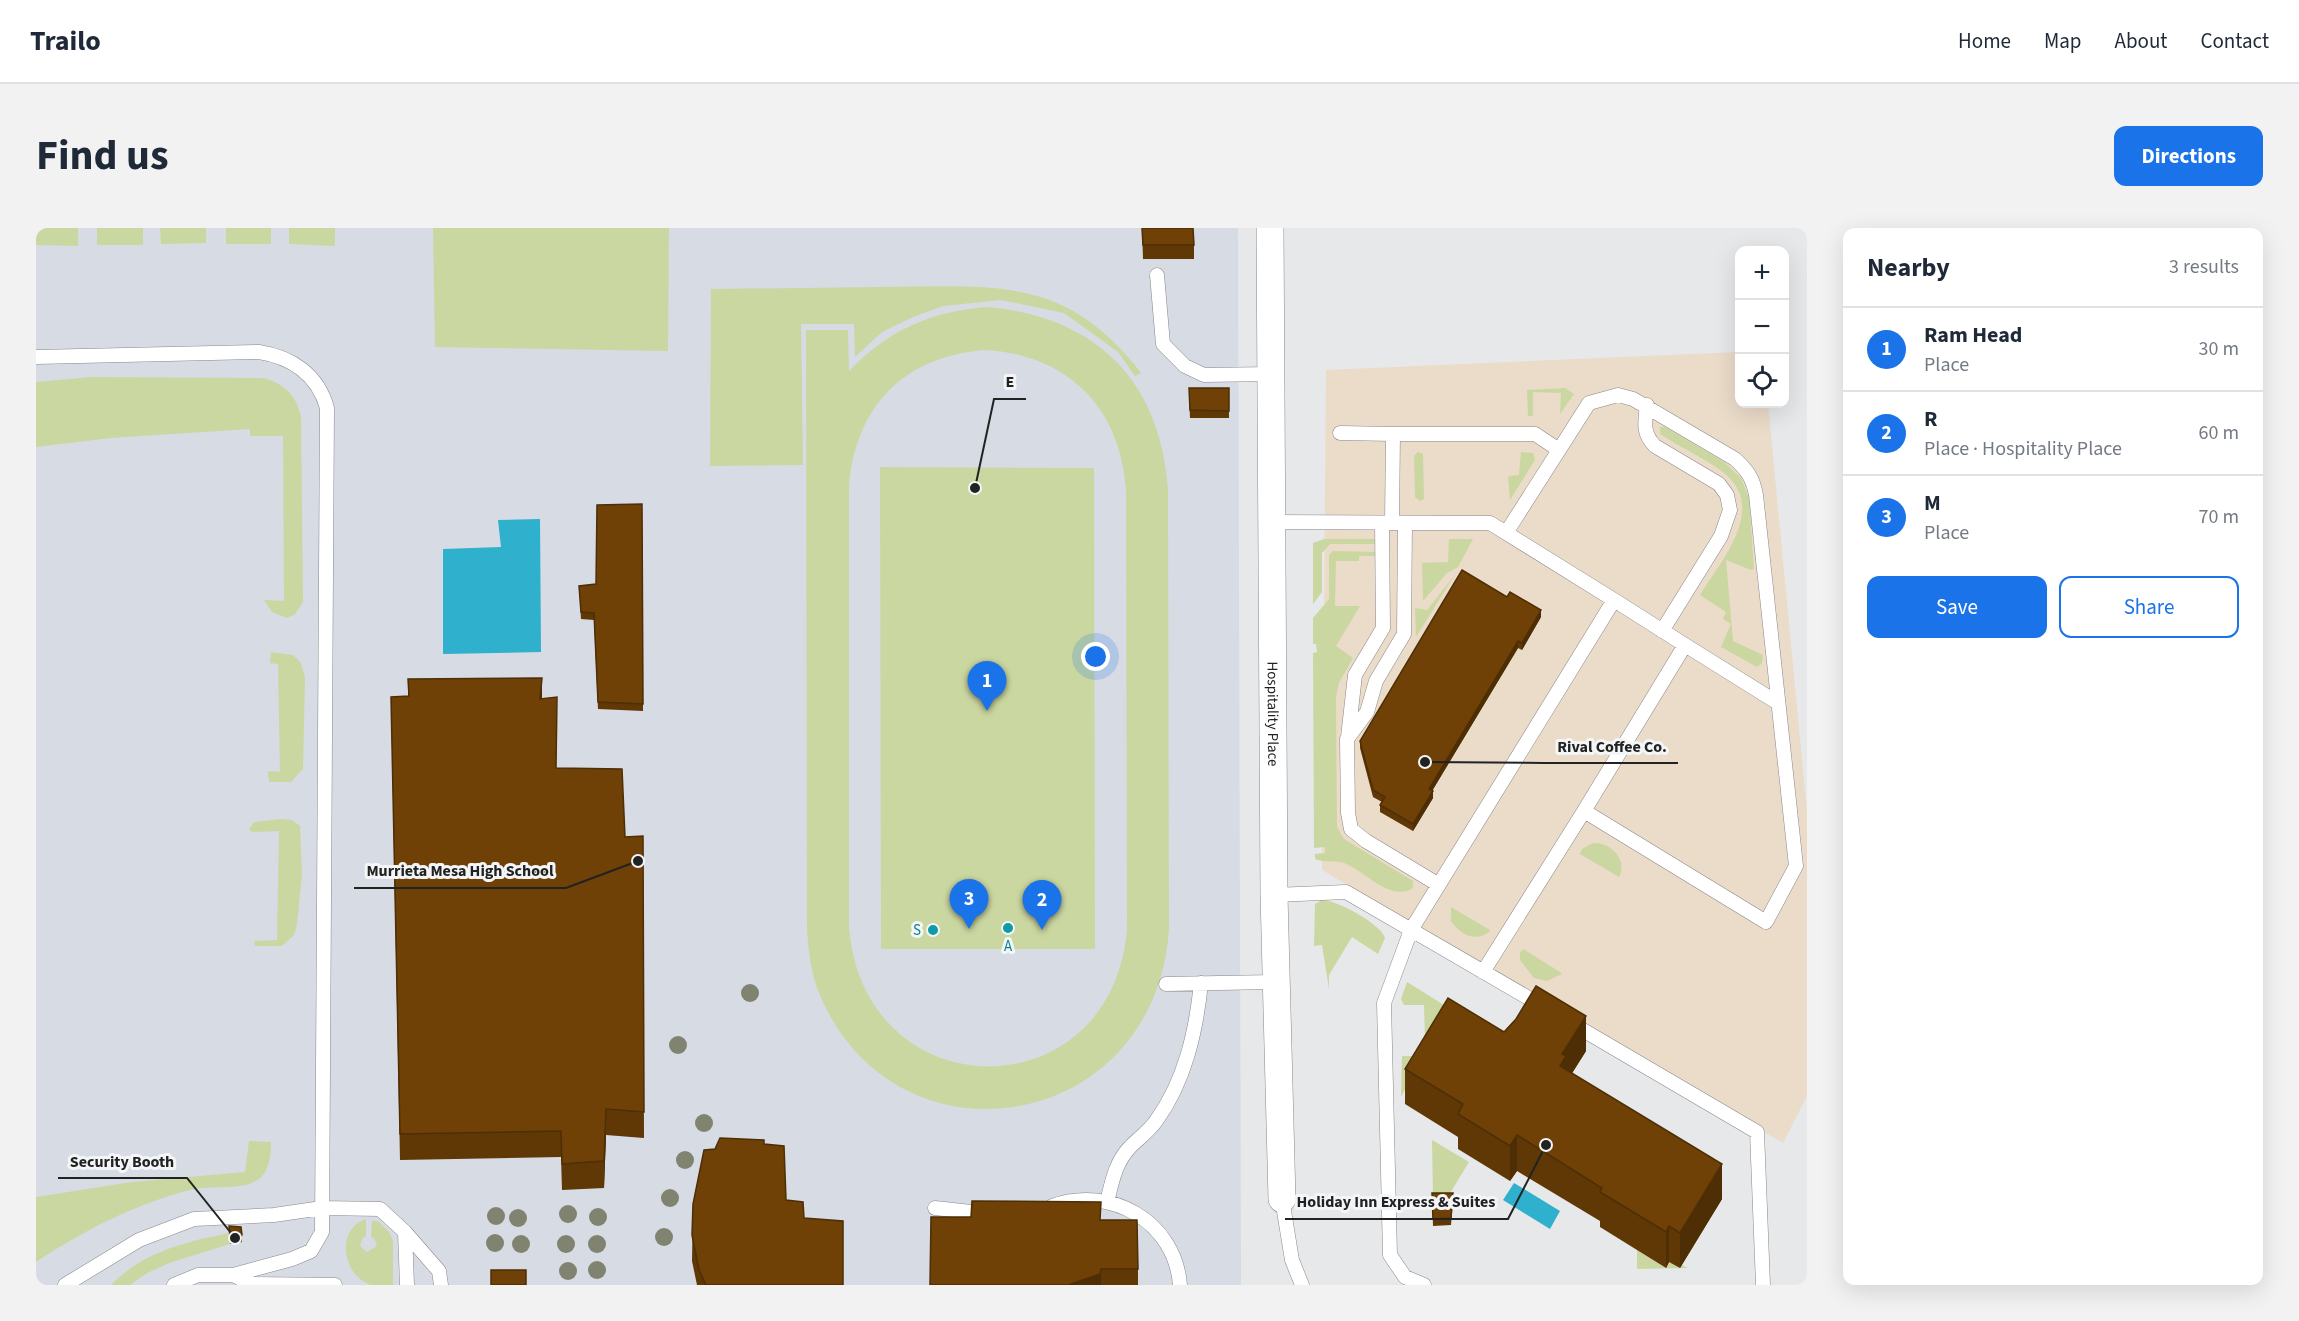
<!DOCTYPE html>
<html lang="en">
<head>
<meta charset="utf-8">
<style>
	:root { --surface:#fff; --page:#f2f2f3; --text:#1f2937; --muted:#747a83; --line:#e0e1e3; --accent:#1a73e8 }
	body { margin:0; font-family:"Source Sans 3",sans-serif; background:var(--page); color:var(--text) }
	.controls { position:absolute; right:18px; top:18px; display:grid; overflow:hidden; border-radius:12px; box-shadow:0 6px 24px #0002 }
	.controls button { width:54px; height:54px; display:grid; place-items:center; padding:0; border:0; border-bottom:2px solid var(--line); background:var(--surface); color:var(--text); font:30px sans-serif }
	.you { position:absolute; left:1060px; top:429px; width:21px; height:21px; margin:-15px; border:4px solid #fff; border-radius:50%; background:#1a73e8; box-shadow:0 0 0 9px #1a73e833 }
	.badge { display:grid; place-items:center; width:39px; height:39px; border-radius:50%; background:var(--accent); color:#fff; font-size:20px; font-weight:700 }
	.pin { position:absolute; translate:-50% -50px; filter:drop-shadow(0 2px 3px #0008) }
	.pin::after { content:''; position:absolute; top:32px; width:21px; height:18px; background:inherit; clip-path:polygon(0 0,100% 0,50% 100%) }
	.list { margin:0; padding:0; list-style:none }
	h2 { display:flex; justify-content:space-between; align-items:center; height:78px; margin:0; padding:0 24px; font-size:26px }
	h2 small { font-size:20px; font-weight:400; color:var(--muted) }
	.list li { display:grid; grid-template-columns:39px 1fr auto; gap:18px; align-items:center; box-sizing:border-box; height:84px; padding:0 24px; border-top:2px solid var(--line) }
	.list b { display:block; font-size:22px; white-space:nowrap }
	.list p { margin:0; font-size:20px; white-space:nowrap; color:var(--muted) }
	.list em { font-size:20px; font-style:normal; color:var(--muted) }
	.actions { display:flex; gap:12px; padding:18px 24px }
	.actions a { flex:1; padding:14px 0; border:2px solid var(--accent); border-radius:12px; text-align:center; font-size:21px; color:var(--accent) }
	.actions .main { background:var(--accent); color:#fff }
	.icon { flex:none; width:33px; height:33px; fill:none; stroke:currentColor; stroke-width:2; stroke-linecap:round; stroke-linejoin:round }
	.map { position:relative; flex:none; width:1771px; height:1057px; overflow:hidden; border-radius:12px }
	header { display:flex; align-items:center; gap:36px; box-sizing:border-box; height:84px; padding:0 30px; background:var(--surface); border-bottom:2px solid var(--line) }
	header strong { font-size:28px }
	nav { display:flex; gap:33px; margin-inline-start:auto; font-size:21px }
	.intro { display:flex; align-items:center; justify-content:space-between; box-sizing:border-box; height:144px; padding:0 36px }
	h1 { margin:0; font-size:42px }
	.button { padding:15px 27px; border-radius:12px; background:var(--accent); color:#fff; font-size:21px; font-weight:700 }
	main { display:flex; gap:36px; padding:0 36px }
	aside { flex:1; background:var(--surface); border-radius:12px; box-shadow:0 6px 24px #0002 }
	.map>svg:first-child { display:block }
	.commercial { fill:#ebdbc9 }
	.built { fill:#d6dbe4 }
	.green { fill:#cbd7a0; fill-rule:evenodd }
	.water { fill:#2fb0cd }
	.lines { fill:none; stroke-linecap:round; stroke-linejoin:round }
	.lane-casing { stroke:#87888a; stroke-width:15 }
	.street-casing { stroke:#87888a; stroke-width:28 }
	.lane { stroke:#fff; stroke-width:14 }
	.street { stroke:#fff; stroke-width:27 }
	.tree { fill:#7f836f }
	.wall { fill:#5f3806 }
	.shaded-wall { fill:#4e2e05 }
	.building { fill:#6f4107; stroke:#4e2e05; stroke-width:1.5 }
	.culture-dot { fill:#0f9aa8; stroke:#f4f5f7; stroke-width:2 }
	.labels { text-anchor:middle; stroke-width:6; stroke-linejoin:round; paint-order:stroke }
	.street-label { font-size:15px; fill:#212222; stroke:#f4f5f7 }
	.culture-label { font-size:15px; fill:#0d838f; stroke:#f4f5f7; text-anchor:end }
	.leader { fill:none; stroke:#212222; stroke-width:2 }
	.callout-dot { fill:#212222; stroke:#f4f5f7; stroke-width:2 }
	.callout-label { font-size:16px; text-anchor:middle; font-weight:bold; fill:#212222; stroke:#f4f5f7; stroke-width:6; stroke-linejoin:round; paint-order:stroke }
</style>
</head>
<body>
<header>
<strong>Trailo</strong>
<nav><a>Home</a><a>Map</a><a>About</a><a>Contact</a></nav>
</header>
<div class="intro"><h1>Find us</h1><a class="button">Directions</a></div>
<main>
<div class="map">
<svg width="1771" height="1057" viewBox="0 0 1771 1057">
	<rect width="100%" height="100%" fill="#e7e8ea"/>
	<path class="commercial" d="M1703 124 1704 176H1732L1771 584V868L1747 915 1286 642 1290 142Z"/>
	<path class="built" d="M0 0H1202L1205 1057H0Z"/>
	<path class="green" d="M0 0H42V18L0 17Z
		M61 0H107V17H61Z
		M124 0H170V15L125 16Z
		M190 0H235V16H190Z
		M253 0H299V18L253 16Z
		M397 0H633L632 123 399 119Z
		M842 59C955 59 1028 45 1105 145L1099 148 1082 124 1028 85 965 72 907 78 877 89 846 104 819 129 818 96H765L767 237 674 238 675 61Z
		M951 79C1060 89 1124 152 1132 261L1133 701C1119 910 850 948 780 757 774 738 772 718 771 699L770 102H812L813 143C852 102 896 83 951 79ZM951 122C1032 128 1084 179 1090 261L1091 701C1076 885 828 884 813 699V259C819 178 869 127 951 122Z
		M55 149 228 150C250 157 260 167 265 189L267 374 259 386 251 390 236 384 228 372 248 373 247 208H214V201L75 210 0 219V154Z
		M1529 160 1538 166 1524 186 1525 165 1497 164V188H1492L1491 162Z
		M1624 199H1629L1688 234 1705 250 1713 270 1718 341 1715 342 1690 332 1697 413 1727 427 1726 435 1721 439 1685 419 1695 396 1687 391 1690 384 1664 367C1685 333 1732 280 1688 245 1669 230 1645 220 1624 206Z
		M1382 224 1387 226 1388 271 1384 273 1379 269 1378 228Z
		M1485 224 1497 225 1499 232 1474 272 1472 248 1483 247Z
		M844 239 1058 240 1059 721H845Z
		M1288 311H1339L1343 316H1294L1286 325V364L1277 376V315Z
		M1413 311H1437L1422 339 1411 345 1387 373 1386 335 1412 334Z
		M1297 323 1343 324 1338 328H1323V333H1300L1299 378H1324L1300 418 1317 430 1303 455 1300 469 1301 599 1308 611 1377 653V660C1355 675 1328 642 1308 635 1299 632 1289 635 1279 631V626L1289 625V619L1278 620 1277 425 1281 424 1280 416H1277V390L1293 371V327Z
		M1418 348 1380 409 1379 380 1391 382Z
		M235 424 257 427 265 435 269 450 267 541 255 554H233L232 543 244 544 242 436 234 435Z
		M244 591 256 592 264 598 266 646 261 696 258 707 246 718H219L218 713 241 712 243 603 216 604 213 601 218 594Z
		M1557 615C1575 614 1592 632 1583 649L1544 626 1546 621Z
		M1286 672C1301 672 1345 696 1349 710L1342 726 1316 709 1293 747V761L1286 717 1278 718 1279 676Z
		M1415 679 1454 702V703C1440 715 1424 707 1415 693Z
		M1487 721 1524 744 1526 746 1511 753 1498 750 1484 732V725Z
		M1371 754 1445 800 1389 813 1388 777H1368L1365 771Z
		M1366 828H1386L1365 869Z
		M1396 912 1433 934 1413 967 1397 969Z
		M213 913 235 914C235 929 233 947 218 954 202 962 172 957 154 962 99 976 47 1003 0 1034V969L96 954 209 944Z
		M330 991V1008L326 1011 324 1018 331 1024 341 1018 339 1012 335 1008 336 993H342L353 1004 357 1013V1057C351 1057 343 1057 337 1057 307 1051 298 1001 330 991Z
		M193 1005 194 1016 136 1034 111 1045 94 1057H75C107 1024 149 1014 193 1005Z
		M1601 1022 1629 1040 1633 1034 1644 1040 1646 1037 1652 1040 1601 1041Z"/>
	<path class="water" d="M504 291 505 424 407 426V321L465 319 462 292Z
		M1478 955 1524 983 1514 1001 1467 972Z"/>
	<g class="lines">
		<g class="lane-casing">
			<path id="lane" d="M1121 47 1127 116 1149 138 1168 147 1234 146
				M0 129 223 124C256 129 282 147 291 180L286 1004 275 1023 256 1031 197 1047H162L138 1057
				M1611 177C1609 194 1606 205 1619 218L1683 256 1691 267 1694 282 1685 308 1626 403
				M1304 205 1357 206
				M1236 294 1454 295 1578 372 1375 702 1348 775 1354 1027 1369 1049 1388 1057
				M1356 295 1357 206H1499L1523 222 1553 175 1582 167 1597 171 1699 231C1711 242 1717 250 1720 267L1760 638 1730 694 1548 583 1649 417 1578 372
				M1369 295 1368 406 1340 453 1331 484 1311 511 1312 585 1315 601 1330 613 1403 657
				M1470 305 1523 222
				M1649 417 1742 475
				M1312 509 1319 447 1347 400 1346 295
				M1238 667 1310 664 1508 779
				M1447 744 1548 583
				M1130 756 1240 754
				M1535 795 1721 904 1727 1057
				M1246 971 1256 1032 1266 1057
				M1071 974C1076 954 1079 935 1094 919 1102 911 1113 903 1120 893 1149 853 1160 804 1165 755
				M1016 978C1074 957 1139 993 1144 1057
				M899 980 953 986
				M369 1004 371 1057
				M197 1047 216 1056 299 1057
				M29 1057 103 1012 158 991 238 987 286 980 344 981 369 1004 403 1043 405 1057"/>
		</g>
		<g class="street-casing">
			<g id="street">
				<path id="s1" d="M1234 0 1238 667 1246 971"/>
			</g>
		</g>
		<use href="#lane" class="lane"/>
		<use href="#street" class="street"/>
	</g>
	<g class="tree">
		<circle cx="714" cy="765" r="9"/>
		<circle cx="642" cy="817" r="9"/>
		<circle cx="668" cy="895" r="9"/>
		<circle cx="649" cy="932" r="9"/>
		<circle cx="634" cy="970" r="9"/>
		<circle cx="532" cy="986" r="9"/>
		<circle cx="460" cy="988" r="9"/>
		<circle cx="562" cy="989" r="9"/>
		<circle cx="482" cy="990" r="9"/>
		<circle cx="628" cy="1009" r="9"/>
		<circle cx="459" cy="1015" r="9"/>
		<circle cx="485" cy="1016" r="9"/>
		<circle cx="530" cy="1016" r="9"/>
		<circle cx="561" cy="1016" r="9"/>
		<circle cx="561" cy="1042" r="9"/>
		<circle cx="532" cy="1043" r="9"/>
	</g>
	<path class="wall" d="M1106 0 1158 17V31H1107Z
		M1193 160V190H1154L1153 167Z
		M606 276 607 483 562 481 558 392 545 391 543 358 560 356Z
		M1505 389 1486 422 1482 420 1396 563 1397 570 1377 603 1344 584V577L1346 574 1337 569 1324 520V513Z
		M372 451 506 471 520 540 589 609 607 608 608 910 570 907 568 960 526 962 525 929 364 932 355 469 372 468Z
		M1480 791 1550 823 1536 845 1686 971 1644 1040 1633 1034 1630 1040 1564 999V993L1481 943 1474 953 1422 921V909L1369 876V841L1468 804Z
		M728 916 750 972 768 990 807 1057H661L656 1033 657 976Z
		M1396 965 1417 972 1415 997 1397 998Z
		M1065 992 1102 1041V1057H894Z
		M193 998 206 1007V1014L194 1016Z"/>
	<path class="shaded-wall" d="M1505 382V389L1486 422V415Z
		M1482 413V420L1393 568V561Z
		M506 450V476L504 471Z
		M1397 563V570L1377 603V596Z
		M1550 788V823L1530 855 1524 838 1526 826Z
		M570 881V907L568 960V933Z
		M1481 907V943L1474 953V918Z
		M1686 936V971L1644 1040V1005Z
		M1633 998V1034L1630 1040V1004Z
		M1065 1041V1057H1032Z"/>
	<path class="building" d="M1106 0H1157L1158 17H1107Z
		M1153 160H1193V183L1154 182Z
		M606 276 607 476 562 474 558 385 545 384 543 358 560 356 561 277Z
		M1426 342 1471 369 1474 364 1505 382 1486 415 1482 413 1393 561 1397 563 1377 596 1344 577 1349 569 1337 562 1324 513Z
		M506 450 504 471 521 469 520 540 586 541 589 609 607 608 608 884 570 881 568 933 526 936 525 903 364 906 355 469 373 468 372 451Z
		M1500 758 1550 788 1526 826 1530 828 1524 838 1686 936 1644 1005 1633 998 1630 1004 1564 964 1566 960 1481 907 1474 918 1422 886 1427 876 1369 841 1412 770 1468 804 1480 791Z
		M684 910 728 912V916L748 918 750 972 767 974 768 990 807 993V1057H670L663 1042 656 1007 657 976 668 922 679 921Z
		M1396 965H1417L1415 990 1397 991Z
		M936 973 1065 974 1064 992H1101L1102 1041H1065L1064 1046 1032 1057H894L895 989H935Z
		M193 998 205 999 206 1007 194 1009Z
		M455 1042H490V1057H455Z"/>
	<g class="culture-dot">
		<circle cx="972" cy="700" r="6"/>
		<circle cx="897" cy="702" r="6"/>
	</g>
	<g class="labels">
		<g class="street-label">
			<text dy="5" stroke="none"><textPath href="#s1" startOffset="486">Hospitality Place</textPath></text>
		</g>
		<g class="culture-label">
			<text x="885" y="707">S</text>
			<text x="972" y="723" text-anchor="middle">A</text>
		</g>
	</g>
	<path class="leader" d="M939 260L958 171H990M1389 534L1509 535H1642M602 633L530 660H318M199 1010L151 950H22M1510 917L1472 991H1249"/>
	<g class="callout-dot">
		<circle cx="939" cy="260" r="6"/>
		<circle cx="1389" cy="534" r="6"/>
		<circle cx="602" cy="633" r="6"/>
		<circle cx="199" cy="1010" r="6"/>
		<circle cx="1510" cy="917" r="6"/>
	</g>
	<g class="callout-label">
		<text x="974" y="159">E</text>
		<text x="1576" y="524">Rival Coffee Co.</text>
		<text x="424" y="648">Murrieta Mesa High School</text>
		<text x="86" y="939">Security Booth</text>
		<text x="1360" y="979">Holiday Inn Express &amp; Suites</text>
	</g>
</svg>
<div class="controls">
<button>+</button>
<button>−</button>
<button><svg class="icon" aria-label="locate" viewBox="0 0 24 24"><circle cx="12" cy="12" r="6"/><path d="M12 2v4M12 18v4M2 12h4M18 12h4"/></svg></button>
</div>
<div class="you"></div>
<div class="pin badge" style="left:951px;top:483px">1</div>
<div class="pin badge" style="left:1006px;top:702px">2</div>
<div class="pin badge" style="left:933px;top:701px">3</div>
</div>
<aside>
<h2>Nearby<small>3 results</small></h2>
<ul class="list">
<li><span class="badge">1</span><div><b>Ram Head</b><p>Place</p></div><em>30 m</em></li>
<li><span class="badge">2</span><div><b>R</b><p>Place · Hospitality Place</p></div><em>60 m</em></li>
<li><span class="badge">3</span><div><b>M</b><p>Place</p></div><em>70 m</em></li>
</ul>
<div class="actions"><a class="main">Save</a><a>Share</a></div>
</aside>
</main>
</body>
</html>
